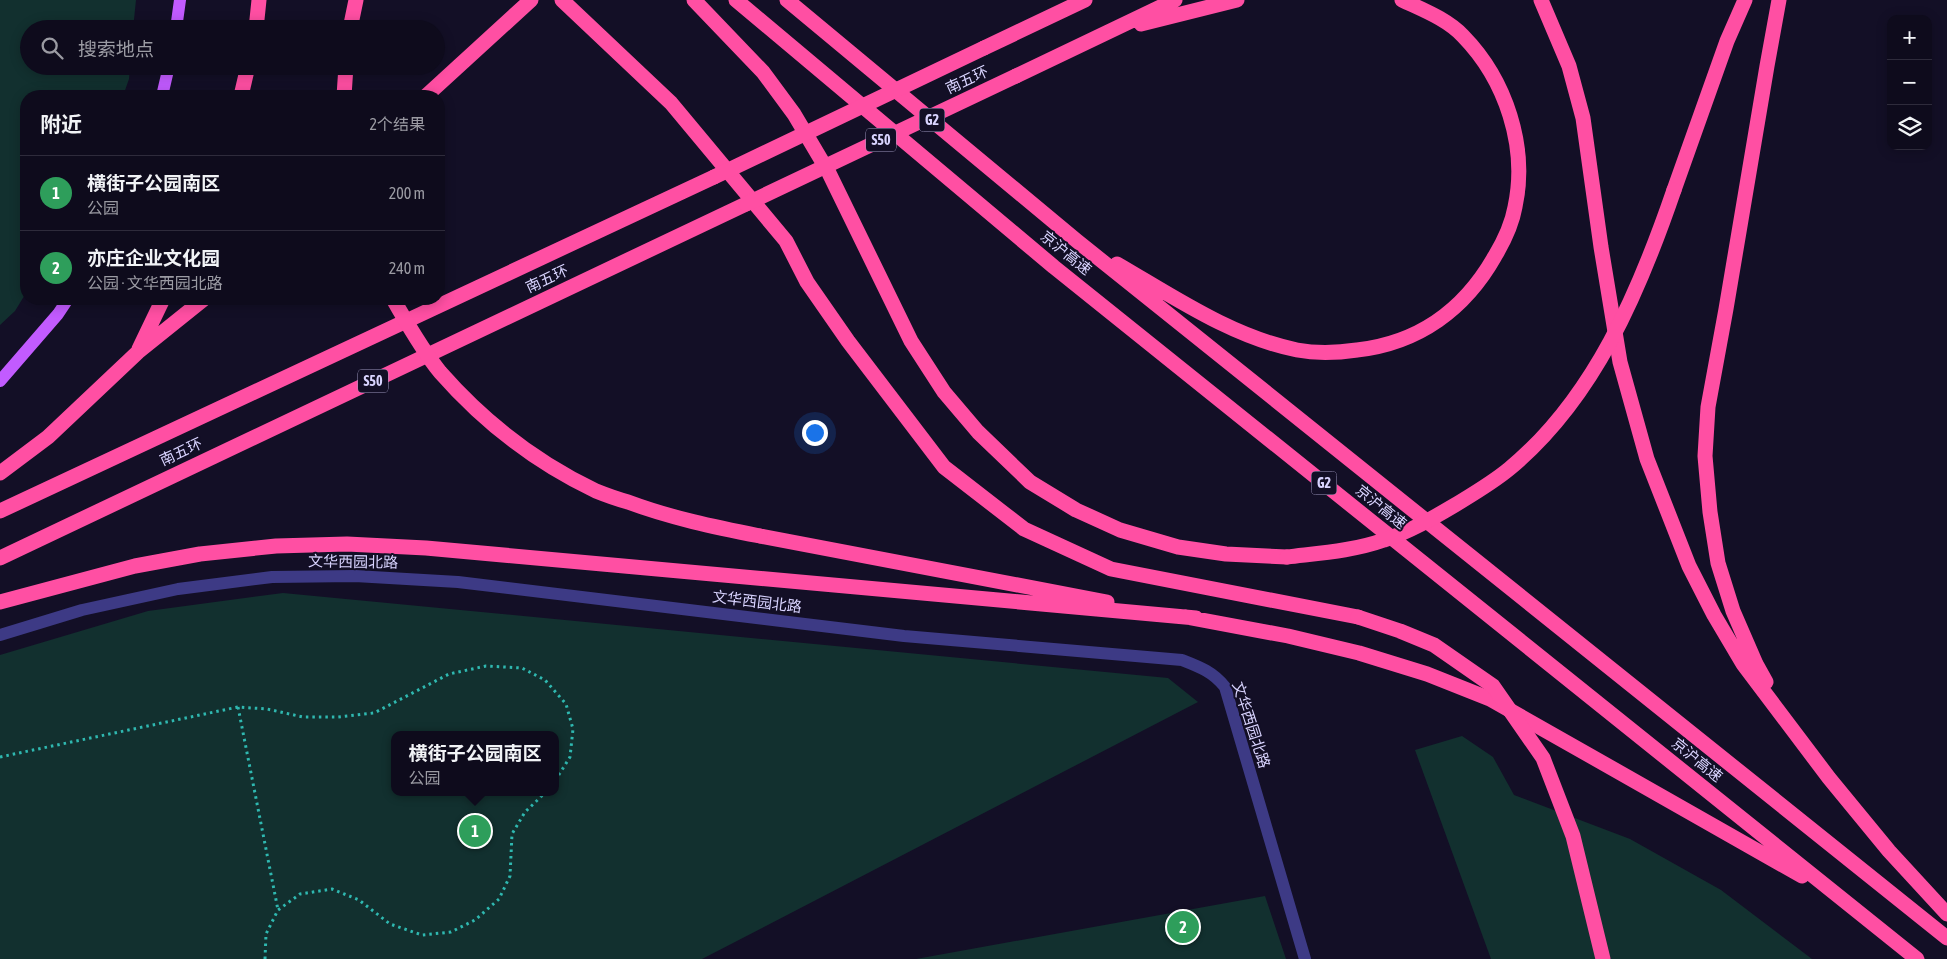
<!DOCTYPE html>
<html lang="zh">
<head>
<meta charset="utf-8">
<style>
	:root { --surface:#0e0b1c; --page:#171425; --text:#f1f3f6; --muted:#9b9ba3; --line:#2e2b3b; --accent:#0f766e }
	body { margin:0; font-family:"Asap Condensed","Noto Sans SC",sans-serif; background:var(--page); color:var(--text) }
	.controls { position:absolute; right:15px; top:15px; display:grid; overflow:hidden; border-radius:10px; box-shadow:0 2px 12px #0003 }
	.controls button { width:45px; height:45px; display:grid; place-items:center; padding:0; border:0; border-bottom:1px solid var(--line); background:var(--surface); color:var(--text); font:25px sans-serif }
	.you { position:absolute; left:814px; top:432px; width:18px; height:18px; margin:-12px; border:4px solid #fff; border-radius:50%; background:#1a73e8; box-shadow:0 0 0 8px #1a73e833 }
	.badge { display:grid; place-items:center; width:32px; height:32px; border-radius:50%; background:var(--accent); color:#fff; font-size:16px; font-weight:700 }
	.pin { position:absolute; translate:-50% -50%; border:2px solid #fff; box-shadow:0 1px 5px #0006 }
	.popup { position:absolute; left:391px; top:731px; width:168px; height:65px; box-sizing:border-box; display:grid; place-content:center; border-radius:10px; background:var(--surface); filter:drop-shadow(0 1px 4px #0005); font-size:16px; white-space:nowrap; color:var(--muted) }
	.popup b { font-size:19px; color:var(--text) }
	.popup::after { content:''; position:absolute; left:50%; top:100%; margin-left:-10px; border:10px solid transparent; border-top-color:var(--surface) }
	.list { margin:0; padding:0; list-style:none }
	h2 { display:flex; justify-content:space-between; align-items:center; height:65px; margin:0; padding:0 20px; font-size:21px }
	h2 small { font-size:16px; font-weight:400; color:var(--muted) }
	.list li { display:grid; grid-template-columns:32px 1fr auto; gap:15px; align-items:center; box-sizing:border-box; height:75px; padding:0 20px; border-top:1px solid var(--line) }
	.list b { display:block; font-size:19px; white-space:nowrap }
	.list p { margin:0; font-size:16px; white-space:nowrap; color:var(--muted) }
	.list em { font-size:16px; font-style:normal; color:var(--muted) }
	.icon { flex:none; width:28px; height:28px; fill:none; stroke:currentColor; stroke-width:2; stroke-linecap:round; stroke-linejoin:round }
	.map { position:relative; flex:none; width:1947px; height:959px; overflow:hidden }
	.search { position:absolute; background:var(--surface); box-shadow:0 2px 12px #0003; left:20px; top:20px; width:425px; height:55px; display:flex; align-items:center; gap:12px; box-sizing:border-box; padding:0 18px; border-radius:28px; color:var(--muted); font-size:19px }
	.panel { position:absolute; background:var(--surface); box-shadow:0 2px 12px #0003; left:20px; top:90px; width:425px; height:215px; border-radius:20px }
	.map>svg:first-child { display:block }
	.green { fill:#12302f; fill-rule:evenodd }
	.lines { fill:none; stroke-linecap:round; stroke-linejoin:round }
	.path { stroke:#2fb8b0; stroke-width:3; stroke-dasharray:2.5 4; stroke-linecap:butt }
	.minor { stroke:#3d3a85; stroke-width:12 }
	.major { stroke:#c25bff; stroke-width:12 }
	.highway { stroke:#ff4fa3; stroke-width:15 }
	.highway-bridge { stroke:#ff4fa3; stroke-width:15 }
	.labels { text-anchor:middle; stroke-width:4; stroke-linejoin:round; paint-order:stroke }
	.shield { fill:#130f26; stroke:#9e99be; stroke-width:1 }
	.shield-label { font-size:14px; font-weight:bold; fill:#d9d4ff }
	.street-label { font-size:15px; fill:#d9d4ff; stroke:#130f26 }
</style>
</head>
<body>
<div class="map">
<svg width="1947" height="959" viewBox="0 0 1947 959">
	<rect width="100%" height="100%" fill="#130f26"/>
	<path class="green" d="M0 0H136L133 29H29V66H130L129 79 123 96H26V293L15 311 0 325Z
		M283 593 1168 678 1198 702 702 959H0V655L148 611ZM395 735H555V792H395Z
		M1462 736 1493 757 1514 795 1630 839 1721 890 1812 959H1491L1415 750Z
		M1265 896 1286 959H916Z"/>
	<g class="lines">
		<path class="path" d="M238 707 278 910
			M0 757 238 707 267 709 303 717H338L374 713 449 674 486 666 522 668 545 680 566 704 573 729 570 757 555 781
			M265 959 266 934 278 910 300 894 332 889 359 900 390 924 422 935 451 932 475 920 499 899 510 876 512 834 525 812 546 792"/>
		<path class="minor" d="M0 635 82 610 178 589 272 577 355 576 458 582 904 636 1182 660C1200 667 1213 672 1225 687L1305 959"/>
		<path class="major" d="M176 29 180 0
			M162 96 169 66
			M0 381 58 314 68 299"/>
		<path class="highway" d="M562 0 671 103 786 241 807 282 848 341 944 467 1024 529 1111 569 1358 617
			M694 0 763 72 794 114 829 173 911 341 944 392 978 432 1030 482 1076 510 1120 530 1178 547 1226 554 1287 557
			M736 0 1054 267 1917 959
			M787 0 1077 241 1947 938
			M1541 0 1569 66 1583 118 1601 247 1620 362 1647 459 1689 566 1714 615 1743 664 1829 778 1889 851 1947 914
			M1141 24 1237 0
			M256 29 259 0
			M350 29 356 0
			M984 48 1085 0
			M1016 76 1175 0
			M241 96 248 66
			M344 96 346 66
			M426 96 531 0
			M1674 190 1727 41 1745 0
			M1117 264C1174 297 1232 337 1297 350 1318 354 1337 353 1357 350 1419 343 1465 309 1495 256 1504 241 1512 224 1515 207 1528 147 1506 80 1463 36 1447 19 1423 10 1402 0
			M139 349 163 299
			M0 473 48 437 138 352 204 299
			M0 511 714 177
			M760 536 1107 602
			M0 558 746 204
			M0 602 135 566 200 554 276 546 347 544 426 548 1196 618
			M1186 617 1288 636 1359 653 1427 674 1490 699 1802 876
			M1766 682 1756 664 1733 611 1718 563 1710 512 1705 456 1708 407 1726 309 1767 66 1779 0"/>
		<path class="highway-bridge" d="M714 177 984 48
			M746 204 1016 76
			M393 299C407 323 422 350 440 372 483 421 537 463 596 491 606 495 617 499 628 502 671 518 714 527 760 536
			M1287 557C1320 553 1353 551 1384 540 1409 532 1433 518 1455 505 1473 494 1492 483 1509 469 1594 399 1639 292 1674 190
			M1358 617 1400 631 1434 645 1493 686 1543 758 1573 836 1603 959"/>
	</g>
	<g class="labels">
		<g class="shield">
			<rect x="919.5" y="108.5" width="25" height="23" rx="4"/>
			<rect x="866" y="128.5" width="30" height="23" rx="4"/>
			<rect x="358" y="369.5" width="30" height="23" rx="4"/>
			<rect x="1311.5" y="471.5" width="25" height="23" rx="4"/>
		</g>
		<g class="shield-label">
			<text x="932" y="125">G2</text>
			<text x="881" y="145">S50</text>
			<text x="373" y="386">S50</text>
			<text x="1324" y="488">G2</text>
		</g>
		<g class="street-label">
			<text transform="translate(967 80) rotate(-25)" y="5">南五环</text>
			<text transform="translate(1066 253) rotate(39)" y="5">京沪高速</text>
			<text transform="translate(547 279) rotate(-25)" y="5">南五环</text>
			<text transform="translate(181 452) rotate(-25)" y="5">南五环</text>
			<text transform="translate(1381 507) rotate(39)" y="5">京沪高速</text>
			<text transform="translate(353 562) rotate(1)" y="5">文华西园北路</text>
			<text transform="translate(757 602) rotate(7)" y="5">文华西园北路</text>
			<text transform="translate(1251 725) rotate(72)" y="5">文华西园北路</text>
			<text transform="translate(1697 760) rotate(39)" y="5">京沪高速</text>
		</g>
	</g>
</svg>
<div class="controls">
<button>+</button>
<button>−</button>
<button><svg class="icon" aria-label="layers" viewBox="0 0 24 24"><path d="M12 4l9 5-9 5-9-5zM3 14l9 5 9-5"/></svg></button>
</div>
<div class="you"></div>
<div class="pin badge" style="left:475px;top:831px;background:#2e9e5b">1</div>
<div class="popup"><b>横街子公园南区</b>公园</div>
<div class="pin badge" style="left:1183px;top:927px;background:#2e9e5b">2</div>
<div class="search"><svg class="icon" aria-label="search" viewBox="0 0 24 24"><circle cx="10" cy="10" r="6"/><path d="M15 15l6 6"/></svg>搜索地点</div>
<section class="panel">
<h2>附近<small>2个结果</small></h2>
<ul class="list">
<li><span class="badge" style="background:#2e9e5b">1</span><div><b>横街子公园南区</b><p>公园</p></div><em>200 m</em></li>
<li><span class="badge" style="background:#2e9e5b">2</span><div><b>亦庄企业文化园</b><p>公园 · 文华西园北路</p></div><em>240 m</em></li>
</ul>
</section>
</div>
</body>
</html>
